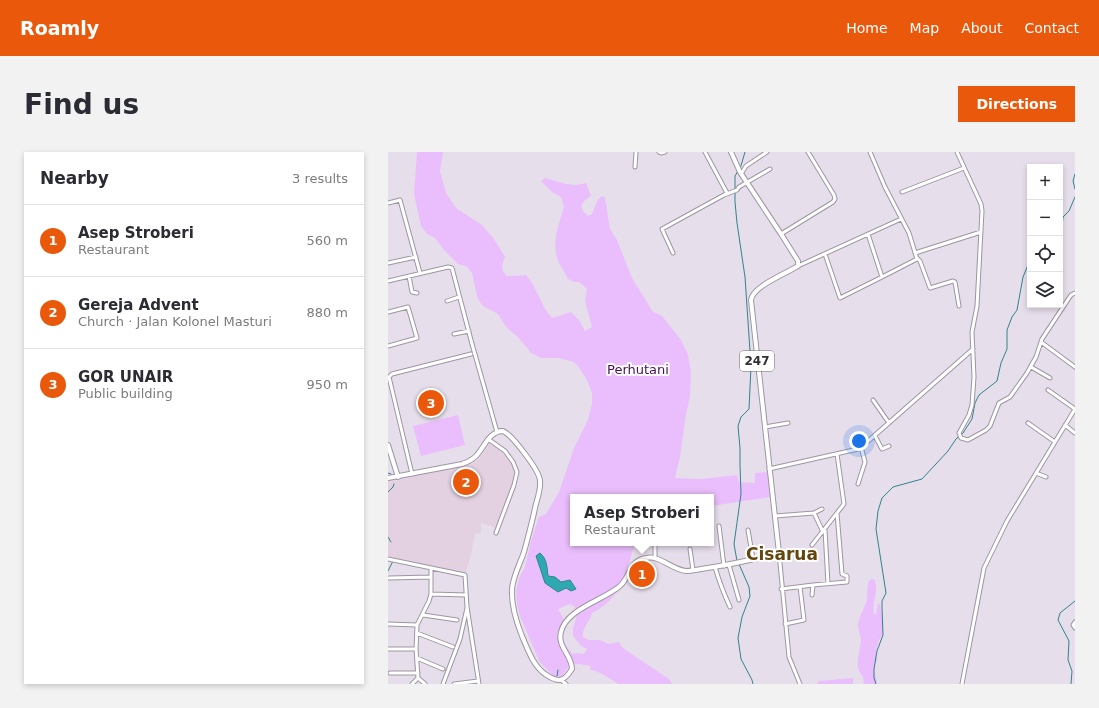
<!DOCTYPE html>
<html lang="en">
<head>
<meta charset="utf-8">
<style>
	:root { --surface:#fff; --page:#f2f2f3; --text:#2b2b33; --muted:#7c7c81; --line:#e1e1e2; --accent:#ea580c }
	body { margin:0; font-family:"DejaVu Sans",sans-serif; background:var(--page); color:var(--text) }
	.controls { position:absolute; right:12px; top:12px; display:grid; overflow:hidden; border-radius:0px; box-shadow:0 2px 6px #0003 }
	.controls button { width:36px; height:36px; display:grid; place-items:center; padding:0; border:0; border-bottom:1px solid var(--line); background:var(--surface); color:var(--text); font:20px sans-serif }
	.you { position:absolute; left:471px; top:289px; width:14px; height:14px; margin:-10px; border:3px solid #fff; border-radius:50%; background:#1a73e8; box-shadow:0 0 0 6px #1a73e833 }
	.badge { display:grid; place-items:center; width:26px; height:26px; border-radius:50%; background:var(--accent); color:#fff; font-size:13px; font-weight:700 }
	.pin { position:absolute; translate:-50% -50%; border:2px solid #fff; box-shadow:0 1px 4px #0006 }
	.popup { position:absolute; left:182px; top:342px; width:144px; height:52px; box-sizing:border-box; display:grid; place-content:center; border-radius:0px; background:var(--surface); filter:drop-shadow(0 1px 3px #0005); font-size:13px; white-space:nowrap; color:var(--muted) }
	.popup b { font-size:15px; color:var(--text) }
	.popup::after { content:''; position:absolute; left:50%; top:100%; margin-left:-8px; border:8px solid transparent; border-top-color:var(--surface) }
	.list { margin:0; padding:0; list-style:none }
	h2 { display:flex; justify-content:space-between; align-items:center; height:52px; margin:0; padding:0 16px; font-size:17px }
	h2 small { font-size:13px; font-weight:400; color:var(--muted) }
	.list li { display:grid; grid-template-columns:26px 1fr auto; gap:12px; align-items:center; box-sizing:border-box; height:72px; padding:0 16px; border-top:1px solid var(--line) }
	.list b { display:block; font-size:15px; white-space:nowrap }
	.list p { margin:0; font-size:13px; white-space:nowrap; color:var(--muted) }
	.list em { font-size:13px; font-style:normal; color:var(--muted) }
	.icon { flex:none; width:22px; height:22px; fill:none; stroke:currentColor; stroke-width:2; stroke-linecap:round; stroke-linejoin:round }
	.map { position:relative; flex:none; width:687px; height:532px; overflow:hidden; border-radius:0px }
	header { display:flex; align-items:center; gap:24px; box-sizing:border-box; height:56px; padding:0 20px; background:var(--accent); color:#fff }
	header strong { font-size:19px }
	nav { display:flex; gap:22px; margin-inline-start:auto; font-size:14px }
	.intro { display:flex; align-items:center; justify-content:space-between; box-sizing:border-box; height:96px; padding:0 24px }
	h1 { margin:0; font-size:28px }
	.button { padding:10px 18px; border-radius:0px; background:var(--accent); color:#fff; font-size:14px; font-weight:700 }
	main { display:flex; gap:24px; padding:0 24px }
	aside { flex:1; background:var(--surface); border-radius:0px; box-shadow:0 2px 6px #0003 }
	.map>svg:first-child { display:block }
	.education { fill:#e3d1e2 }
	.green { fill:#eabefc; fill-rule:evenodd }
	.water { fill:#2fa9b1; stroke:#30848c }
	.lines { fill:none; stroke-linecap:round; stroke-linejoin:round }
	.stream { stroke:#30848c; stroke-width:1 }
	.minor-casing { stroke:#9e96a2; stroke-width:5 }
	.major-casing { stroke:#9e96a2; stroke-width:6 }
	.minor { stroke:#fff; stroke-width:3 }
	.major { stroke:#fff; stroke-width:4 }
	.labels { text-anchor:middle; stroke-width:4; stroke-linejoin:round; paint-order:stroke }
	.shield { fill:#fff; stroke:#706d71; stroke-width:1 }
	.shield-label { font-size:12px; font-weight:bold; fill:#322f34 }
	.park-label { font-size:13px; fill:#471059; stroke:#fff }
	.district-label { font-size:17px; font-weight:bold; fill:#62460c; stroke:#fff }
</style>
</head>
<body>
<header>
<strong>Roamly</strong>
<nav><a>Home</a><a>Map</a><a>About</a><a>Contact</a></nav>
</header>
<div class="intro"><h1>Find us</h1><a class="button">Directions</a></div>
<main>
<aside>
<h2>Nearby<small>3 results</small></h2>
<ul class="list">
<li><span class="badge">1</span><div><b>Asep Stroberi</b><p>Restaurant</p></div><em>560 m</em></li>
<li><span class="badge">2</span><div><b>Gereja Advent</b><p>Church · Jalan Kolonel Masturi</p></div><em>880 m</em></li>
<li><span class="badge">3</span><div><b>GOR UNAIR</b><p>Public building</p></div><em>950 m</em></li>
</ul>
</aside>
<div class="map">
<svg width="687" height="532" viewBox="0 0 687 532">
	<rect width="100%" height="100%" fill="#e7deeb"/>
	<path class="education" d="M101 292 110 296 121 308 127 319V325L109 376 93 371V381L87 382 82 407 77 422 19 408 0 406V328L7 327 8 329H9L12 327 13 325 84 312 91 307Z"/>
	<path class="green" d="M29 0H55L52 19 58 41 68 56 94 73 106 87 117 105C114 113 112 118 119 124L138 123C150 136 152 153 164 166L183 160 192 169 197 179 204 175 197 149 199 138 198 136 191 130H186L180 127 171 111 168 102 167 91 169 78 176 55 173 45 164 40 153 29 157 26 178 32 188 33 198 31 203 44 196 49 193 54 195 59 200 64 204 62C207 55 208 47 215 44L217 46 222 77 229 88 244 126 265 160 274 164 293 188 300 203 303 220 302 245 298 262 292 305 287 326 313 327 349 323 351 330 367 331V321L380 320 382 345 323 354V345H185V391H248C244 398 243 405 241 412 233 435 226 450 204 461 202 470 194 475 195 485L201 488H212L221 492 231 490 234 495 239 499 281 527 284 532H230L218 524 208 519 202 518 203 514 191 512 182 513 173 525 165 524 151 509 132 464 129 452 128 439 131 426 137 415 143 389 151 365 158 362 171 340 186 296 200 268 204 252V241L199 228 190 214 186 210 171 206H153L143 201 130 185 119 176 110 162 95 154 91 149 89 144 84 121 78 114 70 112 57 99 47 86 39 82 33 74 26 42ZM148 404H155L158 411 160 424 167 425 173 430 170 440 152 419ZM182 452 187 455 189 463 185 476V484L193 494 199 497 196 502 190 501 184 502C176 491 171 483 176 468L170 457Z
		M70 263 77 293 33 304 25 274Z
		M483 427H486C492 438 483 450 486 462L488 463 490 451 492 452 495 476V482L491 488 488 499 489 508 486 517 489 530 488 532H475C478 525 471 522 470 516 469 506 472 498 473 488 473 483 470 479 470 473 471 464 477 456 479 447 480 441 478 431 483 427Z
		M465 526V532H429L431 529Z"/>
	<path class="water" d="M152 401C159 407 159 415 160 424L167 425 173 430 182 428 188 437 183 439 178 436 170 440 157 431 148 404Z"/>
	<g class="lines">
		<path class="stream" d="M352 17 357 0
			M687 22 685 29 687 37
			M672 76 674 74 675 65 681 59 687 45
			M0 321 3 322
			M0 340 5 335 6 332
			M0 385 3 390
			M349 409 346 392 353 342 352 313V296L350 274 353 265 361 257 363 214 357 125 349 71 347 50V24L350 19
			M351 412 361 435 362 444 354 465 350 486 353 507 364 528 365 532
			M0 419 5 409
			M169 524 170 518
			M488 532 486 526V517L489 499 495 483 494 456V449L498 441 488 377 490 359 494 346 505 335 534 327 560 299 568 287 575 281 584 267 587 251 591 243 609 229 613 211 619 197V178L624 165 629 158 635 125 642 108
			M683 532 684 519 680 508 681 489 670 468 672 461 687 449"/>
		<g class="minor-casing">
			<path id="minor" d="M271 0 273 1 277 0
				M317 0 339 41
				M569 0 593 52 594 59 589 154 584 180 586 225 584 253 581 263 571 281 573 286 580 288 598 278 602 274 611 251 622 245 639 221 648 205 654 187 683 143 687 141
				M247 15 248 0
				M353 22 358 14 379 0
				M514 40 576 16
				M0 51 12 48 32 121
				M393 82 445 50 447 47 446 43 420 0
				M480 82 494 125 529 107 521 81 497 35 482 0
				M285 101 274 77 336 43 349 38 351 35 382 17
				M527 101 593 80
				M437 102 452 146 494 125
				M529 106 532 109 542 136 565 129 567 130 571 154
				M0 111 28 105
				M410 114 513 67
				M21 124 24 140 29 141
				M0 129 60 115 64 116 84 192 109 280
				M59 149 71 145
				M0 160 20 155 29 186 0 194
				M66 182 81 179
				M653 190 687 215
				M643 215 662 226
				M660 238 687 257
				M485 248 501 271
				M640 271 667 290
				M677 273 687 281
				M377 275 400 271
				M487 284 494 297 501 294
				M100 287 117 299 125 310 129 320 126 333 108 381
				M381 317 470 297 478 291 585 197
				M648 321 658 325
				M24 322 1 225 4 222 83 202
				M470 332 477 310 473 295
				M426 361 435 380
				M387 364 426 361 434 357
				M331 374 336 414
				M360 378 365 407
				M437 378 440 432
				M424 393 456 352 449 302
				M302 397 305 418
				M391 401 401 505 412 532
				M267 406V391
				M0 407 77 423 79 455 91 532
				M341 413 351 448
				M327 415C331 429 336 442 342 455
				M1 426 43 425
				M425 433 459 430V424L454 422 449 361
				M393 437 425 433 424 443
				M43 442 78 443
				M35 463 69 468
				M687 470 685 473 687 476
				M0 472 29 473
				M397 472 416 468 412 435
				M29 481 65 495
				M0 497H28
				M29 506 55 517
				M2 521H30
				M30 526 37 532
				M173 528 178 532
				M24 532 30 526 28 497 29 473 41 449 43 442V417
				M55 532 72 487 79 456
				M66 532 90 529
				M574 532 596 416 619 369 687 257"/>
		</g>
		<g class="major-casing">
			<path id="major" d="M0 293 10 325
				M0 326 74 312C80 310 84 308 88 304 96 296 101 279 115 279 124 283 152 319 152 329 153 338 149 347 147 356 144 371 140 385 136 400 132 412 125 424 124 437 123 454 128 469 134 484 140 498 145 513 157 522 170 531 176 530 184 517 184 503 169 495 173 480 178 457 216 448 232 434 242 425 242 408 258 406 272 403 284 418 298 419 305 419 312 417 319 416 343 413 367 407 391 401L363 148C364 135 397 122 408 115L410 114V109L393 82 352 20 343 0"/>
		</g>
		<use href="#minor" class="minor"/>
		<use href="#major" class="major"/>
	</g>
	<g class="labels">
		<rect class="shield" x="352" y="199" width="34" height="20" rx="3"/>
		<g class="shield-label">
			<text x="369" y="213">247</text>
		</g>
		<g class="park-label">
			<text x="250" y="222">Perhutani</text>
		</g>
		<g class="district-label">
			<text x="394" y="408">Cisarua</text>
		</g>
	</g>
</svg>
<div class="controls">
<button>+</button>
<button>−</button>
<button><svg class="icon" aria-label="locate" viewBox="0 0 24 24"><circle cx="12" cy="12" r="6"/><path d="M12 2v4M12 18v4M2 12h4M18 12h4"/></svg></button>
<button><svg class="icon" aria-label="layers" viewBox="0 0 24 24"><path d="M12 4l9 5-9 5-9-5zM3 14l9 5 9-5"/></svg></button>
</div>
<div class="you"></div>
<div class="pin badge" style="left:254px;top:422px">1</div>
<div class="popup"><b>Asep Stroberi</b>Restaurant</div>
<div class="pin badge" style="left:78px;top:330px">2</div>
<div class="pin badge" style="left:43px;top:251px">3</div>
</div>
</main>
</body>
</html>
